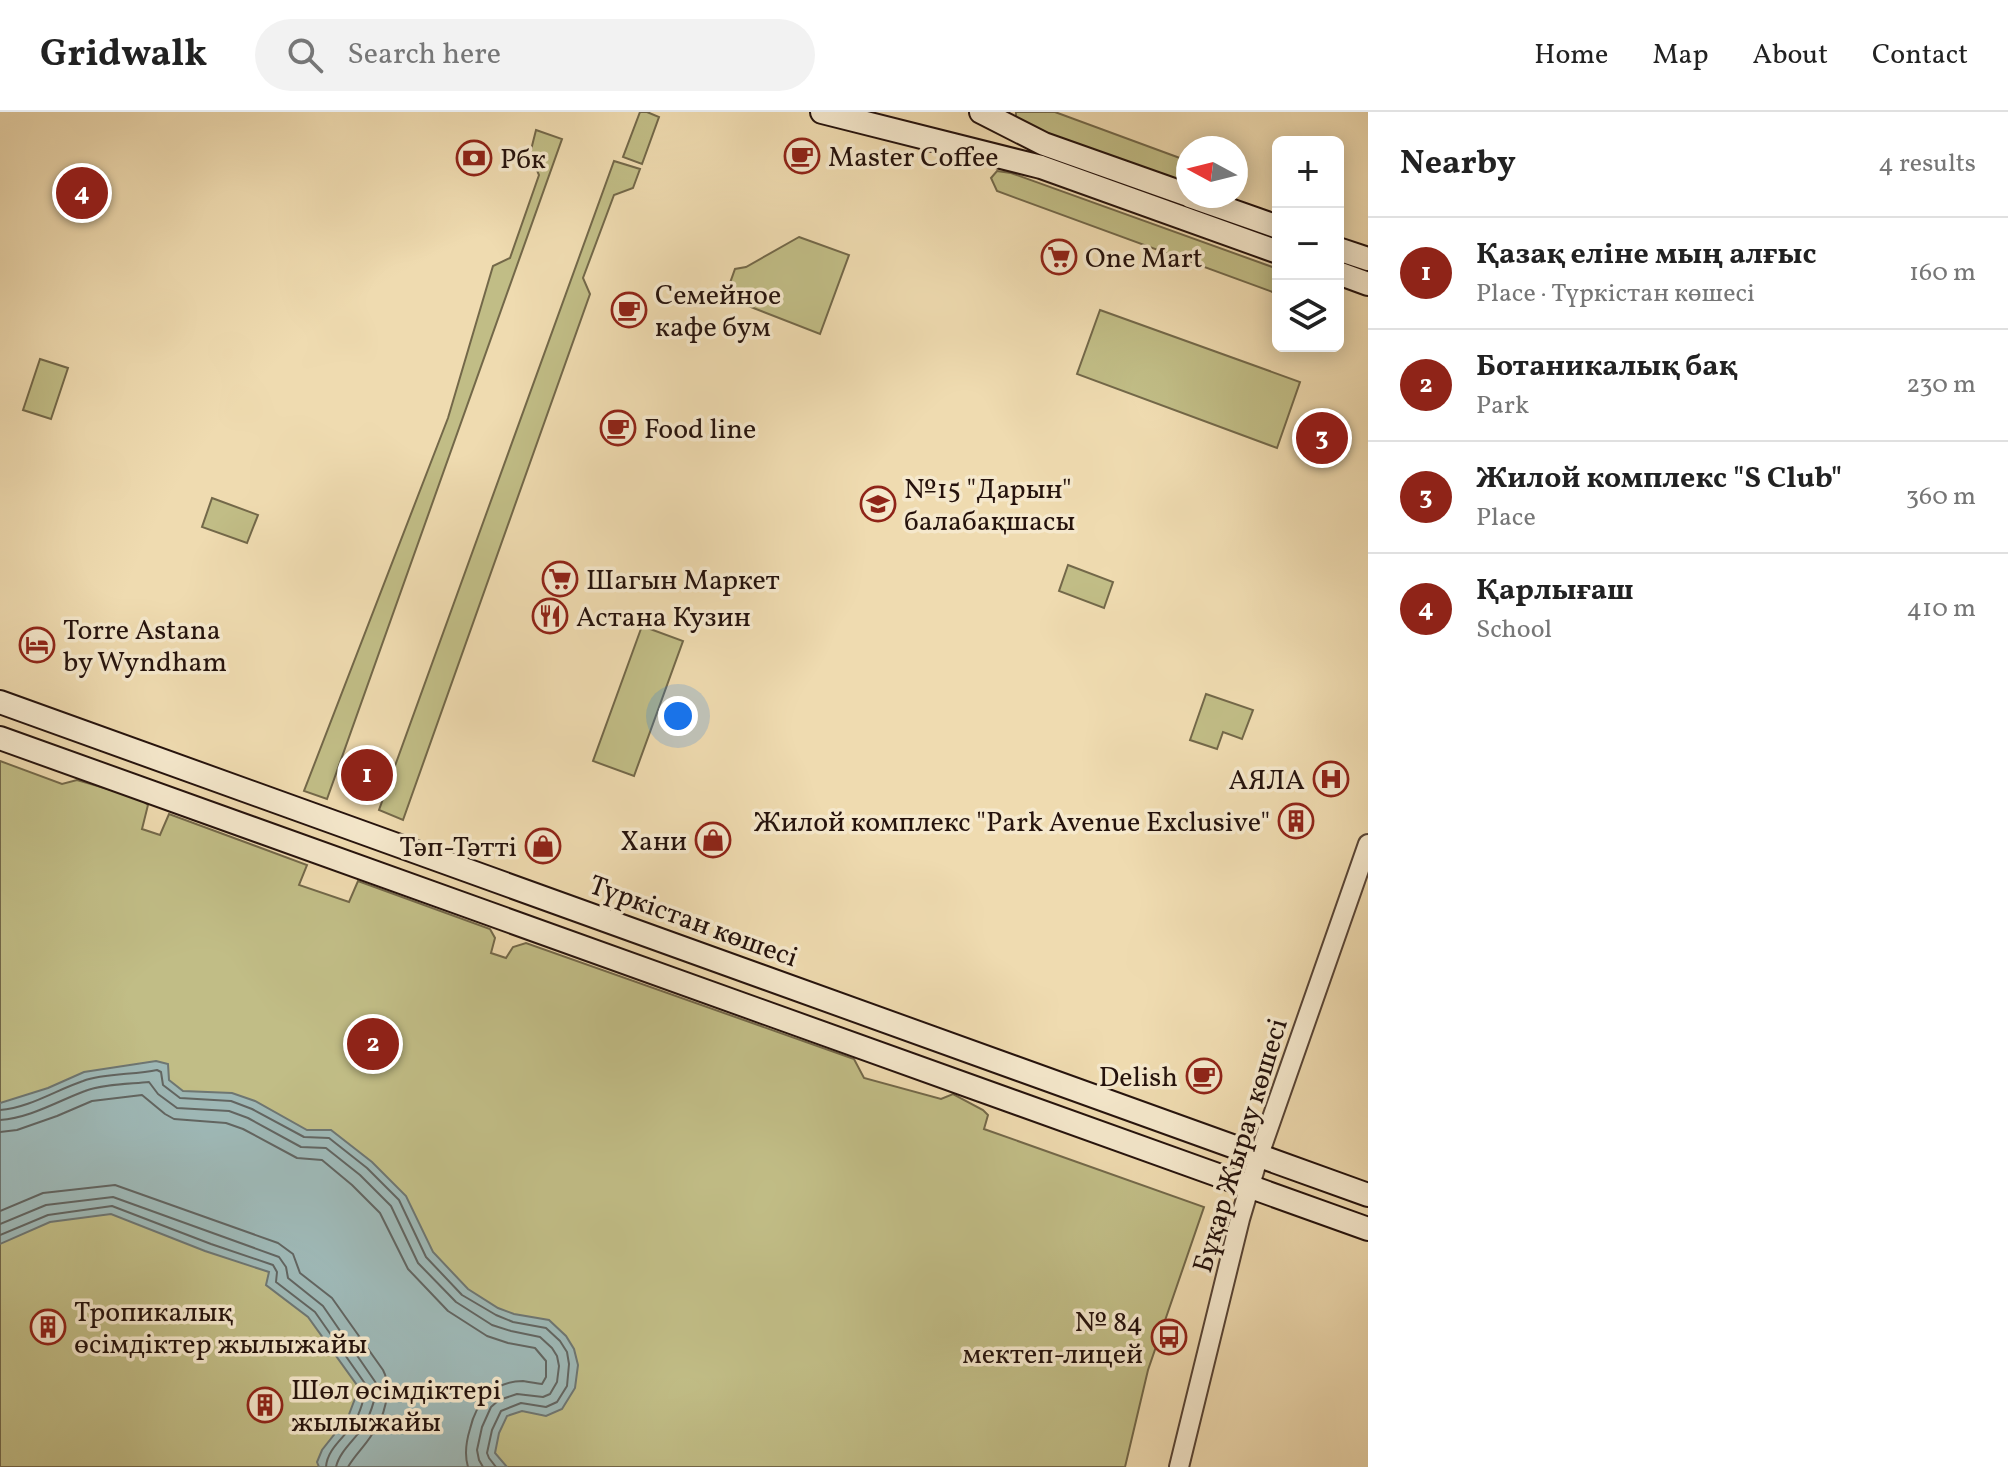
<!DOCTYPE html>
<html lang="en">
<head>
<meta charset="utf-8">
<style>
	:root { --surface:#fff; --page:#f2f2f2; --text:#222; --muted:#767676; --line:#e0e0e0; --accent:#8f2418 }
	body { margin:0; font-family:Vollkorn,serif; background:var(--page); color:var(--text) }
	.controls { position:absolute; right:24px; top:24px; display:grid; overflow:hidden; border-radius:12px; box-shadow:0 4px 20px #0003 }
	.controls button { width:72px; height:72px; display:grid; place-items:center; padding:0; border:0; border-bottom:2px solid var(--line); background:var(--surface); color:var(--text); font:40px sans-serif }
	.compass { position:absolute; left:1176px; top:24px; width:72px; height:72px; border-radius:50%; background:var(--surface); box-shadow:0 4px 20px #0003; rotate:277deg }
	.you { position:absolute; left:678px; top:604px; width:28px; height:28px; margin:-20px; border:6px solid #fff; border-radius:50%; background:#1a73e8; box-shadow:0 0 0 12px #1a73e833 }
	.badge { display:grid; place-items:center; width:52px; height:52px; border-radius:50%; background:var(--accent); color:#fff; font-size:26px; font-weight:700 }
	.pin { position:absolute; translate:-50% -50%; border:4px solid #fff; box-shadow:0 2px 8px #0006 }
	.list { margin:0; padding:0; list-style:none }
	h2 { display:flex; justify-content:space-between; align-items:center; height:104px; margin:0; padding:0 32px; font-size:34px }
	h2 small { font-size:26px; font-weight:400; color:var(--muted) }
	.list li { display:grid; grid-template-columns:52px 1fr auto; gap:24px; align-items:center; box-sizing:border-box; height:112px; padding:0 32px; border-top:2px solid var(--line) }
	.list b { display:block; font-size:30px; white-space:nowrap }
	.list p { margin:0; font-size:26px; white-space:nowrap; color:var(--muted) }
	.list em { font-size:26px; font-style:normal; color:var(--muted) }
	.icon { flex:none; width:44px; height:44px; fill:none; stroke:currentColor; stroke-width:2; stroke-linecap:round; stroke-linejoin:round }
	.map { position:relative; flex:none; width:1368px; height:1355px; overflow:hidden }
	header { display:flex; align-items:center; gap:48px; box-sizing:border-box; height:112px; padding:0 40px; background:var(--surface); border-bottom:2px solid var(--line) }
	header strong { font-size:38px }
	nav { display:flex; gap:44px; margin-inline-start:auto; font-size:28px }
	.search { width:560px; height:72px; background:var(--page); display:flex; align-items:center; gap:20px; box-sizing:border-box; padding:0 28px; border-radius:44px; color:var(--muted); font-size:30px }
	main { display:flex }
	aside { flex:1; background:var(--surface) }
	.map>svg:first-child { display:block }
	.green { fill:#c1bd86; stroke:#736849; stroke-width:2 }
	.water { fill:#9eb8b6; stroke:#6e7672; stroke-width:2 }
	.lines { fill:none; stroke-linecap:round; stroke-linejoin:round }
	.shore { stroke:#626561; stroke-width:2 }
	.tertiary-casing { stroke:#584435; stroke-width:22 }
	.secondary-casing { stroke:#25120c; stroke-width:26 }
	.tertiary { stroke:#f5e8cc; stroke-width:18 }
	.secondary { stroke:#f5e8cc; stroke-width:22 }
	.labels { text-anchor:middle; stroke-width:7; stroke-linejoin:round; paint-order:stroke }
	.poi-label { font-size:28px; fill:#25120c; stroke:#f5e8cc; text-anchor:start }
	.street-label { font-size:28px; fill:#25120c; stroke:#f5e8cc }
</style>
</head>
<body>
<header>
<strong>Gridwalk</strong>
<div class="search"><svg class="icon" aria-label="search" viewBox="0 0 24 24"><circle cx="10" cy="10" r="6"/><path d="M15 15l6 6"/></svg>Search here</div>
<nav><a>Home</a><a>Map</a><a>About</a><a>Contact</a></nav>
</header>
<main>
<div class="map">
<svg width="1368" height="1355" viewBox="0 0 1368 1355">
	<rect width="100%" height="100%" fill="#efdbb0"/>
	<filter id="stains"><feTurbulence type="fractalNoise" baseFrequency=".0025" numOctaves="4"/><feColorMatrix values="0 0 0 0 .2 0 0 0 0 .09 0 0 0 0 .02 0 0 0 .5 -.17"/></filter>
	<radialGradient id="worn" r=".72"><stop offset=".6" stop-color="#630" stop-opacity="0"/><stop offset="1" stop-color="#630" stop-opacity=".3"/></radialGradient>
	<path class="green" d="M640 0H647L659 5 642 52 623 45Z
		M1016 0H1055L1188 49V76L1024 16 1016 6Z
		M536 18 562 27 327 687 304 679 448 306 493 154 510 146 539 63 530 42Z
		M614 49 640 57 633 76 614 83 583 166 590 182 403 708 379 698Z
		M997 59 1011 61 1278 157V182L997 79 991 66Z
		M799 125 849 143 820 222 725 185 735 157 746 155Z
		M1100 198 1300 270 1277 336 1077 262Z
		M40 247 68 256 51 307 23 298Z
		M212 386 258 403 247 431 202 415Z
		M1068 453 1113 470 1104 496 1059 479Z
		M642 514 683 529 634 664 593 649Z
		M1206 582 1253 598 1242 627 1223 620 1217 637 1190 628Z
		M0 649 62 672 77 668 139 686 148 693 142 717 160 723 169 702 307 753 299 773 349 790 358 769 490 817 495 826 491 841 506 846 513 835 526 831 854 947 864 966 941 987 953 982 983 998 988 1003 984 1017 1204 1095 1148 1258 1125 1355H0Z"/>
	<path class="water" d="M156 949 168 952 169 968 183 979 232 981 255 989 307 1018H331L372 1050 406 1084 433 1140 468 1177 498 1196 514 1202 549 1208 566 1224 574 1237 578 1253 575 1276 562 1297 546 1304 522 1299 507 1304 499 1321 495 1341 507 1355H319L317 1350 322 1338 348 1305 359 1276 308 1205 266 1173 269 1160 205 1139 111 1102 50 1110 0 1132V991L48 976 84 960Z"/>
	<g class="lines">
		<path class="shore" d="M0 998C29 996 56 978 83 969 104 961 135 963 157 958L161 960 163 973 180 986 231 989 252 997 304 1025 329 1026 367 1056 399 1088 426 1145 462 1183 496 1203 513 1210 546 1216 560 1229 567 1240 569 1252 567 1274 557 1290 546 1295 521 1291 501 1299 492 1318 487 1341 489 1346 496 1355
			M0 1008C30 1006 58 989 85 979 102 972 130 972 149 970L158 982 177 996 229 999 248 1006 301 1035 326 1036 360 1063 391 1094 418 1151 456 1190 492 1213 511 1219 540 1225 552 1236 557 1244 559 1254 557 1270 550 1282 543 1285 517 1282 499 1288 491 1295 482 1315 477 1338 479 1348 483 1355
			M0 1020 17 1018 57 1004 92 989 142 983 165 1002 174 1007 226 1011 243 1017 297 1046 322 1048 352 1073 380 1101 408 1157 448 1199 487 1224 508 1231 535 1236 546 1249V1265L542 1272C535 1271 529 1270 523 1269 493 1269 476 1291 470 1317 466 1330 464 1342 468 1355
			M0 1099 43 1081 115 1073 278 1131 293 1142 300 1161 332 1186 383 1258C393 1277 384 1307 371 1324 364 1335 354 1344 348 1355
			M0 1112 46 1093 113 1085 279 1145 286 1155 288 1166 323 1194 376 1271C377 1285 369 1307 361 1318 352 1330 339 1341 336 1355
			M0 1123 48 1103 112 1094 211 1132 273 1153 277 1160 276 1170 315 1200 366 1273C365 1285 360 1301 354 1311 344 1326 327 1337 326 1355"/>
		<g class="tertiary-casing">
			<path id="tertiary" d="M1179 1355 1240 1107 1259 1043 1368 732"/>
		</g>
		<g class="secondary-casing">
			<path id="secondary" d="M822 0 1041 55 1278 140
				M981 0 1044 32 1188 83
				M1190 84 1278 115
				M1338 137 1368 147
				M1338 161 1368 172
				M0 590 1368 1083
				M0 626 1368 1117"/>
		</g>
		<use href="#tertiary" class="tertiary"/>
		<use href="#secondary" class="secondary"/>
	</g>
	<defs>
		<g id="cafe-ring" transform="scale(1.8)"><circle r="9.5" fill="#f5e8cc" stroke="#8f2418" stroke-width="1.5"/><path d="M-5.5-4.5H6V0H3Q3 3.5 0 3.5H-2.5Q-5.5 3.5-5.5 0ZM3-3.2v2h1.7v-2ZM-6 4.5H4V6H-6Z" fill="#8f2418"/></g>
		<g id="bank-ring" transform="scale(1.8)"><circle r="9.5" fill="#f5e8cc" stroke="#8f2418" stroke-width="1.5"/><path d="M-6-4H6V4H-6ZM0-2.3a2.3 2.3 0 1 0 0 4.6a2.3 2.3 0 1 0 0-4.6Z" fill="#8f2418"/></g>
		<g id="supermarket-ring" transform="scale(1.8)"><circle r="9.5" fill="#f5e8cc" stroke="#8f2418" stroke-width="1.5"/><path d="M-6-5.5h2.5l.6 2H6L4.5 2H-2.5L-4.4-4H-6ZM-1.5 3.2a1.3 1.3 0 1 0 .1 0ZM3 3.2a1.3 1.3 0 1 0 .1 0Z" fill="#8f2418"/></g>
		<g id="school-ring" transform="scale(1.8)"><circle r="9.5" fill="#f5e8cc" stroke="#8f2418" stroke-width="1.5"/><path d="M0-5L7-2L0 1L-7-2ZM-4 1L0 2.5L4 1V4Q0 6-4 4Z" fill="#8f2418"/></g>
		<g id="restaurant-ring" transform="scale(1.8)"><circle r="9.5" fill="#f5e8cc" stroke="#8f2418" stroke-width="1.5"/><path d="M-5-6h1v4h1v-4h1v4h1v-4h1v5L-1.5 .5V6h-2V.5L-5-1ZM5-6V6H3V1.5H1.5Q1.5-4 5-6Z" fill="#8f2418"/></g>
		<g id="hotel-ring" transform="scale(1.8)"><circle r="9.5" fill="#f5e8cc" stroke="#8f2418" stroke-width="1.5"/><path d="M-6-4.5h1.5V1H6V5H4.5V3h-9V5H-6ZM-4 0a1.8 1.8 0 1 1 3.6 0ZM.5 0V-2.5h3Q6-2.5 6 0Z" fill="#8f2418"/></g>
		<g id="hospital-ring" transform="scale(1.8)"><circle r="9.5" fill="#f5e8cc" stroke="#8f2418" stroke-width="1.5"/><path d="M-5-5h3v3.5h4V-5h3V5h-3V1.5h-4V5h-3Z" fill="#8f2418"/></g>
		<g id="building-ring" transform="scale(1.8)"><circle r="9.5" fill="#f5e8cc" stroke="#8f2418" stroke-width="1.5"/><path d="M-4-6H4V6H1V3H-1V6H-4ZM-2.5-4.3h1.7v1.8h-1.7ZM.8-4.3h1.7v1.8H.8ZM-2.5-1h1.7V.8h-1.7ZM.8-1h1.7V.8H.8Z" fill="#8f2418"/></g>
		<g id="shop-ring" transform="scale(1.8)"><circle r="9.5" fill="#f5e8cc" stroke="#8f2418" stroke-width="1.5"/><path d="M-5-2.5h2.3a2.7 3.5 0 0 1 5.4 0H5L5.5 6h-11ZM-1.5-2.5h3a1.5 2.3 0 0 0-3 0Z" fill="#8f2418"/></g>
		<g id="bus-ring" transform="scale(1.8)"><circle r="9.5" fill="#f5e8cc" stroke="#8f2418" stroke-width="1.5"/><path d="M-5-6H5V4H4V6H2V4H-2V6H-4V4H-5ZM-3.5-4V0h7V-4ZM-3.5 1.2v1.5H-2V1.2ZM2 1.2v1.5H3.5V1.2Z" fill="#8f2418"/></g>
	</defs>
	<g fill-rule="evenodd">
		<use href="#cafe-ring" x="802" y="44"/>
		<use href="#bank-ring" x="474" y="46"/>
		<use href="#supermarket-ring" x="1059" y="145"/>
		<use href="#cafe-ring" x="629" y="198"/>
		<use href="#cafe-ring" x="618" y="316"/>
		<use href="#school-ring" x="878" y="392"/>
		<use href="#supermarket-ring" x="560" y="467"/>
		<use href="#restaurant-ring" x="550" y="504"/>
		<use href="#hotel-ring" x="37" y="533"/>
		<use href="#hospital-ring" x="1331" y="667"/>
		<use href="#building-ring" x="1296" y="709"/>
		<use href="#shop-ring" x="713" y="728"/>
		<use href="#shop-ring" x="543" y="734"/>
		<use href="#cafe-ring" x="1204" y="964"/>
		<use href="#building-ring" x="48" y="1215"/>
		<use href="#bus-ring" x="1169" y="1225"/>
		<use href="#building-ring" x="265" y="1293"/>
	</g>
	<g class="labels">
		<g class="poi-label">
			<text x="828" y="54">Master Coffee</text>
			<text x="500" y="56">Рбк</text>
			<text x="1085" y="155">One Mart</text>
			<text x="655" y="192">Семейное<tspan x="655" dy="32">кафе бум</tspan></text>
			<text x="644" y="326">Food line</text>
			<text x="904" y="386">№15 "Дарын"<tspan x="904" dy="32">балабақшасы</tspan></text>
			<text x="586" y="477">Шагын Маркет</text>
			<text x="576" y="514">Астана Кузин</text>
			<text x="63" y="527">Torre Astana<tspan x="63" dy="32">by Wyndham</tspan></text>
			<text x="1305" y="677" text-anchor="end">АЯЛА</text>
			<text x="1270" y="719" text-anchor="end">Жилой комплекс "Park Avenue Exclusive"</text>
			<text x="687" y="738" text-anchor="end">Хани</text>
			<text x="517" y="744" text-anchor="end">Тәп-Тәтті</text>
			<text x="1178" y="974" text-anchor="end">Delish</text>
			<text x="74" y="1209">Тропикалық<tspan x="74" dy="32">өсімдіктер жылыжайы</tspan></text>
			<text x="1143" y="1219" text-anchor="end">№ 84<tspan x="1143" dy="32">мектеп-лицей</tspan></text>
			<text x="291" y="1287">Шөл өсімдіктері<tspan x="291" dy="32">жылыжайы</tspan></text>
		</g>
		<g class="street-label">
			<text transform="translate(694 808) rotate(20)" y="10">Түркістан көшесі</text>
			<text transform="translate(1239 1033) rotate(-73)" y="10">Бұқар Жырау көшесі</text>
		</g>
	</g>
	<rect width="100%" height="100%" filter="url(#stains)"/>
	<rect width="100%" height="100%" fill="url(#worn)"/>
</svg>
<div class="controls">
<button>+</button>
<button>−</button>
<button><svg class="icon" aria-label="layers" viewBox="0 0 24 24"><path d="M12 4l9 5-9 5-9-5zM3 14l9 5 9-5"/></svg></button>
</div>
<svg class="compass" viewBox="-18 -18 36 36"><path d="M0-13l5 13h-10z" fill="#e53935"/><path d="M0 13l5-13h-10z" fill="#767676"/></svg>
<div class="you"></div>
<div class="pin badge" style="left:367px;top:663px">1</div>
<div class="pin badge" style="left:373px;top:932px">2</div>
<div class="pin badge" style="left:1322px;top:326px">3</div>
<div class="pin badge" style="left:82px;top:81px">4</div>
</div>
<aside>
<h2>Nearby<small>4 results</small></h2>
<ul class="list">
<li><span class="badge">1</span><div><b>Қазақ еліне мың алғыс</b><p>Place · Түркістан көшесі</p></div><em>160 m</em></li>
<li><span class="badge">2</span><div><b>Ботаникалық бақ</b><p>Park</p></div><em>230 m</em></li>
<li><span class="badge">3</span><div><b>Жилой комплекс &quot;S Club&quot;</b><p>Place</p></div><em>360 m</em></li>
<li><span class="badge">4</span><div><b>Қарлығаш</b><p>School</p></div><em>410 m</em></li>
</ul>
</aside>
</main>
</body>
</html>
